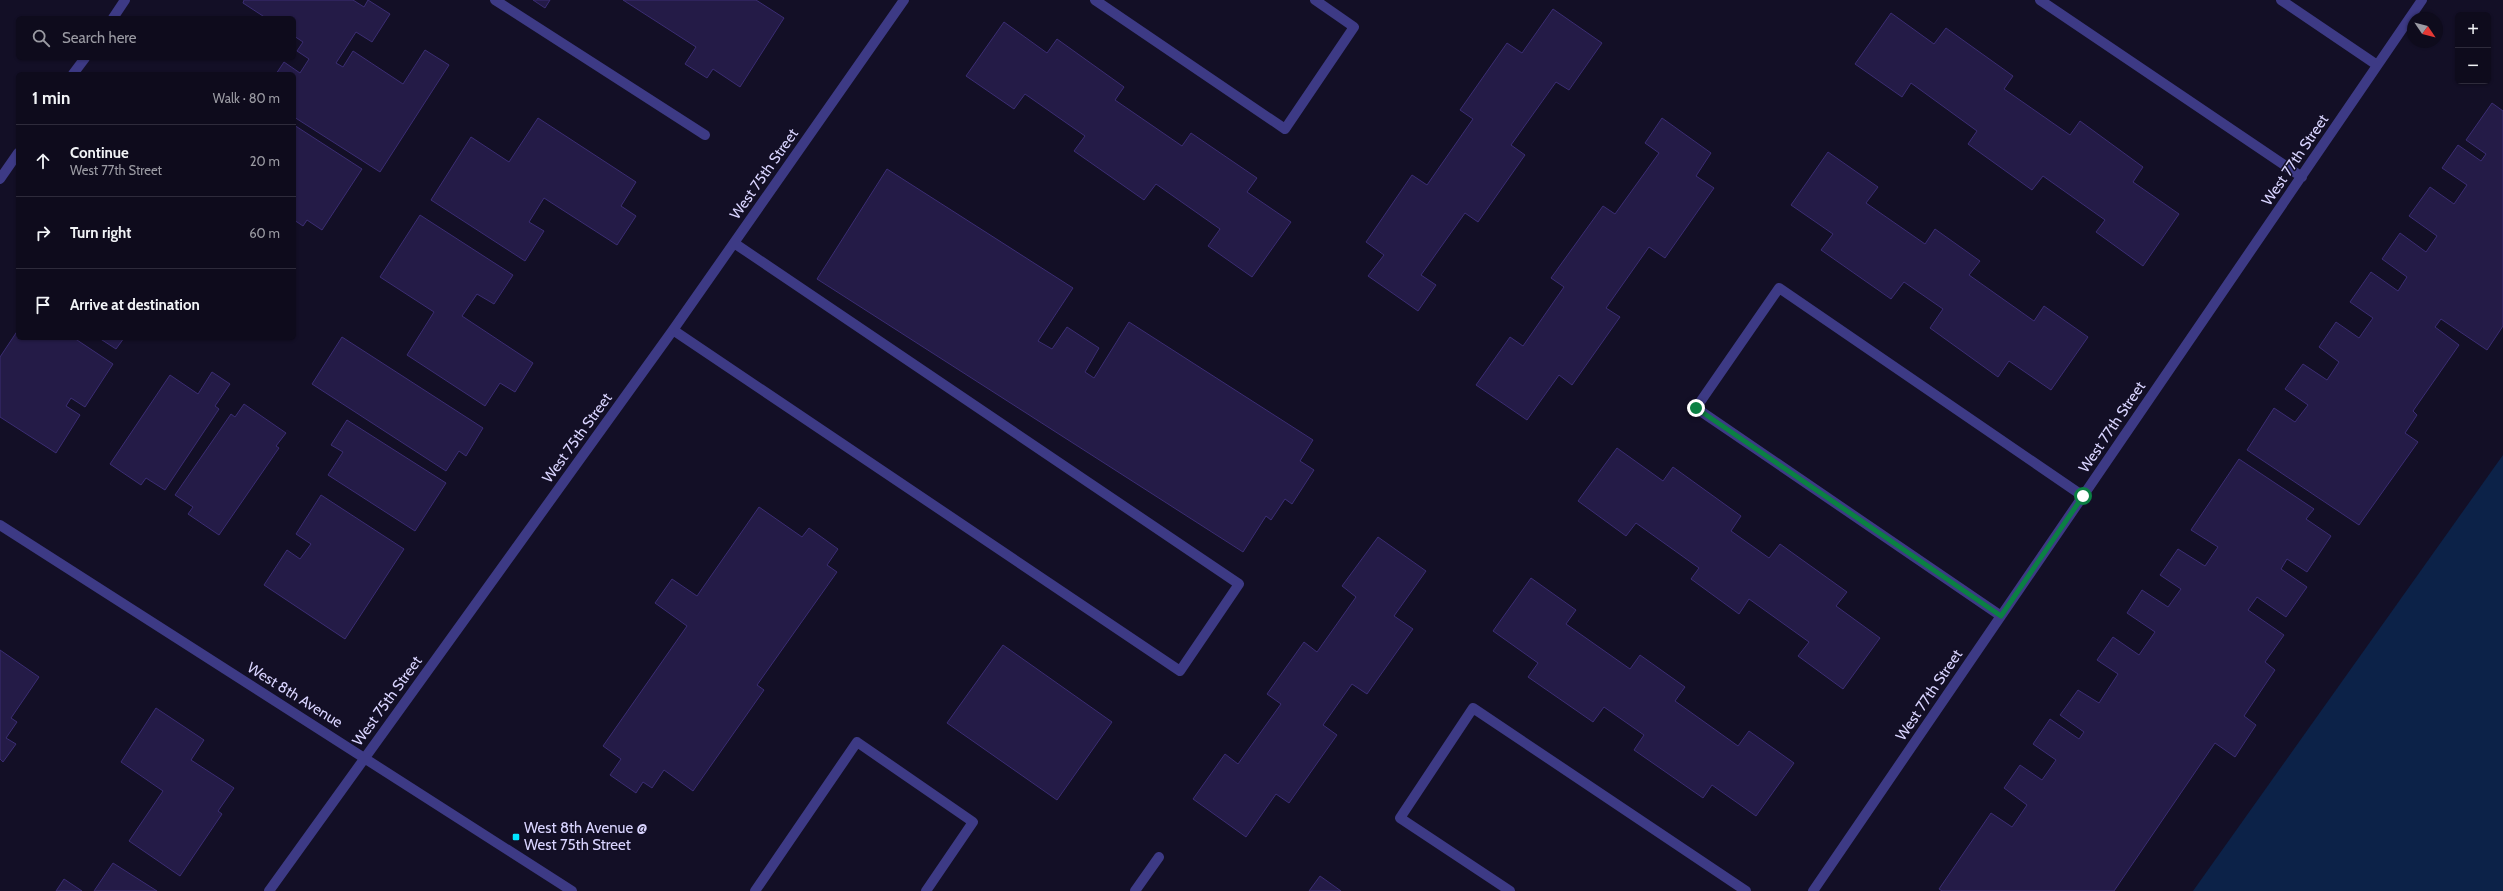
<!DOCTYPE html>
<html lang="en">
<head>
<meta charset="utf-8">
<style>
	:root { --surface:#0e0b1c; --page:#171425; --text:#f1f3f6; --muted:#9b9ba3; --line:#2e2b3b }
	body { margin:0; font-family:Cabin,sans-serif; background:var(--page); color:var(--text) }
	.controls { position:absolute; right:12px; top:12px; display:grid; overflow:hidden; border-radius:6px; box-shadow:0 1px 3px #0004 }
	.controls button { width:36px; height:36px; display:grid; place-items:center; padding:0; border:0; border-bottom:1px solid var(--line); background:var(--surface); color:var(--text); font:20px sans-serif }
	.compass { position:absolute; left:2407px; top:12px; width:36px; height:36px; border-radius:50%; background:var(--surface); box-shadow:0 1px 3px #0004; rotate:125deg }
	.stop { position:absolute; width:12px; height:12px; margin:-9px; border:3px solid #0b8043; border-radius:50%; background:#fff }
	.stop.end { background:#0b8043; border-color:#fff; box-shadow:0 1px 4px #0008 }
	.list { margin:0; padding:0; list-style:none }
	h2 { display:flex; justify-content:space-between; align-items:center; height:52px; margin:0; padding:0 16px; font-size:17px }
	h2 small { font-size:13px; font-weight:400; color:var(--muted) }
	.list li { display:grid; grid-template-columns:26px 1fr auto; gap:12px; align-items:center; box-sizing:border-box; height:72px; padding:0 16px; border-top:1px solid var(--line) }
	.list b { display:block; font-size:15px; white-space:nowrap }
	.list p { margin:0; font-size:13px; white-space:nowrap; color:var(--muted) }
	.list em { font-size:13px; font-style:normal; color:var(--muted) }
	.icon { flex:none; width:22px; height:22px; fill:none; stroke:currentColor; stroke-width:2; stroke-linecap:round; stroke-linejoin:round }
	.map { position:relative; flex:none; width:2503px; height:891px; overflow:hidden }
	.search { position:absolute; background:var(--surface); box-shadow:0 1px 3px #0004; left:16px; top:16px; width:280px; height:44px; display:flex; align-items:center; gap:10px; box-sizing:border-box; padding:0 14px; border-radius:6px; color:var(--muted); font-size:15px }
	.panel { position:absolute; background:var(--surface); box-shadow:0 1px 3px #0004; left:16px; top:72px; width:280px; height:268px; border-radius:6px }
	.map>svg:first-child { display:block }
	.water { fill:#0c2248 }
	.building { fill:#241b47; stroke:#3b2d73 }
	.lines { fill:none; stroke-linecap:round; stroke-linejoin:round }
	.minor { stroke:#3d3a85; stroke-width:10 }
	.route { stroke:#0b8043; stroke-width:5 }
	.poi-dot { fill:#00e5ff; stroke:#130f26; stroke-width:1.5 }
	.labels { text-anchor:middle; stroke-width:3; stroke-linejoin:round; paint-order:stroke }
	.street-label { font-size:15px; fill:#d9d4ff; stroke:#130f26 }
	.poi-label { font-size:15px; fill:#d9d4ff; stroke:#130f26; text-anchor:start }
</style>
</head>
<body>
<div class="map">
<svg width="2503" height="891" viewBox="0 0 2503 891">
	<rect width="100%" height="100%" fill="#130f26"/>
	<path class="water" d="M2503 455V891H2193Z"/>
	<path class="building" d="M244 0H353L364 7 368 0 390 14 372 42 356 32 336 63 343 67 353 51 403 84 425 50 449 65 380 172 294 117V74H276L284 62 300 73 309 59 297 51 303 42 294 36V18H266L243 3Z
		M533 0H550L545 8Z
		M623 0H756L784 18 740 87 713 69 707 78 685 64 696 47Z
		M1553 9 1602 43 1569 90 1556 82 1511 145 1525 155 1478 222 1465 213 1421 275 1436 285 1418 311 1368 276 1384 255 1366 242 1412 175 1427 185 1473 119 1460 110 1507 43 1522 53Z
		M1891 13 1934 44 1946 28 2013 76 2004 89 2070 135 2080 121 2143 167 2133 182 2179 214 2143 266 2096 232 2105 220 2043 176 2032 190 1968 144 1977 131 1911 83 1902 97 1855 64Z
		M1004 22 1047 53 1057 39 1124 87 1115 100 1182 146 1191 133 1257 178 1247 192 1291 222 1252 277 1208 246 1220 229 1156 184 1144 200 1074 151 1085 136 1025 94 1014 109 966 76Z
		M2492 103 2503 111V326L2487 350 2441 319 2435 327 2459 345 2413 411 2417 415 2405 433 2418 442 2359 525 2247 450 2274 408 2295 422 2308 405 2285 389 2303 364 2327 380 2339 362 2319 347 2336 322 2359 338 2373 318 2350 302 2371 272 2398 291 2407 277 2382 259 2400 233 2426 252 2437 236 2409 216 2430 187 2454 204 2467 185 2442 168 2458 145 2481 161 2486 154 2466 140Z
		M538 118 636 182 621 206 636 216 617 245 544 198 529 222 544 231 525 261 431 200 471 137 509 162Z
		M1662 118 1711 153 1696 176 1714 188 1665 258 1649 247 1606 308 1620 317 1572 385 1559 375 1527 420 1476 385 1510 337 1523 346 1564 287 1551 278 1603 206 1615 214 1659 153 1645 143Z
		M294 125 362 169 322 230 307 220 303 226 294 220Z
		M1828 152 1878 187 1866 203 1925 244 1935 229 1980 261 1969 275 2034 321 2044 306 2088 337 2051 390 2009 361 1998 377 1930 328 1943 309 1904 282 1891 299 1821 250 1833 234 1791 205Z
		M887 169 1073 288 1038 341 1052 349 1067 327 1099 348 1085 372 1094 378 1129 322 1313 440 1300 461 1314 470 1292 504 1285 499 1271 520 1266 516 1243 552 817 279Z
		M420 215 513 275 494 304 477 294 462 316 533 363 515 392 500 383 485 406 407 355 434 312 380 277Z
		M18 330V338H74L113 364 85 407 71 398 66 406 80 415 56 453 0 417V357Z
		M342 337 483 428 466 456 459 451 446 471 312 384Z
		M99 338H124L116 349Z
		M212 372 230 384 215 406 219 409 165 490 146 478 141 485 110 464 170 375 198 394Z
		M244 404 286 433 276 446 279 448 219 535 188 514 193 507 175 495 231 414 235 417Z
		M347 420 446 483 415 531 328 475 343 452 331 445Z
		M1617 448 1663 481 1673 467 1741 516 1731 531 1769 558 1780 544 1847 592 1836 606 1880 638 1843 689 1798 656 1809 642 1749 599 1739 614 1691 579 1699 568 1636 523 1626 536 1578 501Z
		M2239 459 2314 509 2306 519 2331 536 2307 572 2287 559 2281 569 2307 587 2286 617 2257 597 2248 610 2284 635 2265 662 2275 670 2244 716 2256 725 2235 757 2215 743 2114 891H1942L1939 889 1991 813 2012 827 2027 805 2004 788 2020 765 2042 780 2056 760 2033 744 2050 719 2079 739 2084 732 2060 715 2078 690 2099 703 2118 674 2097 660 2113 637 2139 655 2155 632 2127 613 2142 590 2168 607 2181 589 2160 575 2178 549 2205 566 2218 547 2191 530Z
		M321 495 404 549 345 639 264 585 287 550 300 559 311 544 296 534Z
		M759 507 802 537 809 528 838 549 827 565 837 572 757 685 764 690 693 791 664 770 652 788 643 782 636 793 610 775 621 759 603 746 687 626 655 603 672 579 697 596Z
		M1378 537 1426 571 1394 616 1413 629 1367 694 1352 684 1323 725 1337 735 1289 803 1276 794 1246 837 1193 799 1225 754 1238 764 1281 704 1267 694 1304 642 1317 652 1356 597 1342 586Z
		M1531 578 1576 610 1566 624 1630 669 1640 655 1685 687 1675 701 1738 746 1749 731 1794 763 1756 816 1712 785 1703 798 1634 750 1644 735 1604 707 1593 722 1528 677 1538 663 1493 631Z
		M1003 645 1112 722 1057 800 947 723Z
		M0 650 39 677 11 718 17 722 6 738 16 744 3 762 0 759Z
		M156 708 204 740 191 760 234 788 218 811 222 814 180 876 129 841 163 791 121 762Z
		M113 863 157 891H94Z
		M1320 876 1341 891H1309Z
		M64 879 82 891H56Z"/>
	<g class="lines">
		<path class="minor" d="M495 0 705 135
			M1095 0 1285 129 1354 27 1315 0
			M2040 0 2302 177
			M2281 0 2377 65
			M113 18 125 0
			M73 74 85 58
			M0 179 18 153
			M673 330 1180 671 1239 584 734 243
			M0 525 572 891
			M2001 616 1696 408 1779 288 2083 496
			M269 891 673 330 904 0
			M755 891 857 742 973 822 926 891
			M1135 891 1159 857
			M1510 891 1400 818 1473 708 1746 891
			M1813 891 2422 0"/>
	</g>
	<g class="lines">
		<path class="route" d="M1696 408 2001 616 2083 496"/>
	</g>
	<rect class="poi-dot" x="512" y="833" width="8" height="8" rx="2"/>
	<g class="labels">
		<g class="street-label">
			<text transform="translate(2295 160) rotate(-56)" y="5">West 77th Street</text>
			<text transform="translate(764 174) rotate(-55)" y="5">West 75th Street</text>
			<text transform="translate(2112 427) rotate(-56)" y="5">West 77th Street</text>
			<text transform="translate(577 438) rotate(-54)" y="5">West 75th Street</text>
			<text transform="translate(295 695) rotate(32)" y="5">West 8th Avenue</text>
			<text transform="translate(1929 695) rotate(-56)" y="5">West 77th Street</text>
			<text transform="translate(387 701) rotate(-54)" y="5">West 75th Street</text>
		</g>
		<g class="poi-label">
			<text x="524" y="833">West 8th Avenue @<tspan x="524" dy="17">West 75th Street</tspan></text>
		</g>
	</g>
</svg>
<div class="controls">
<button>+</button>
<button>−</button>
</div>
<svg class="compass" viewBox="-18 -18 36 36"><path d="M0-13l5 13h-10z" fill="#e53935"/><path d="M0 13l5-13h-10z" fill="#9b9ba3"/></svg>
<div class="stop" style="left:2083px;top:496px"></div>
<div class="stop end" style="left:1696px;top:408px"></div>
<div class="search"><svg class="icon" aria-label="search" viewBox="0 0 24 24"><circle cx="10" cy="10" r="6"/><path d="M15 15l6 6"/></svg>Search here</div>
<section class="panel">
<h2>1 min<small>Walk · 80 m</small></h2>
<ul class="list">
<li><svg class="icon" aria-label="ahead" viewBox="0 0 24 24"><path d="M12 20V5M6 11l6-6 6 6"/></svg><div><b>Continue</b><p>West 77th Street</p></div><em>20 m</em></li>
<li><svg class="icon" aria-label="right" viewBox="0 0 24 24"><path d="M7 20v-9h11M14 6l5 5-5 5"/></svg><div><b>Turn right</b></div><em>60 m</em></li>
<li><svg class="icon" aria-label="arrive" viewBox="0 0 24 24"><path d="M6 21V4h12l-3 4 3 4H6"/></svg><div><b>Arrive at destination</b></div></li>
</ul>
</section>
</div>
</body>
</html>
